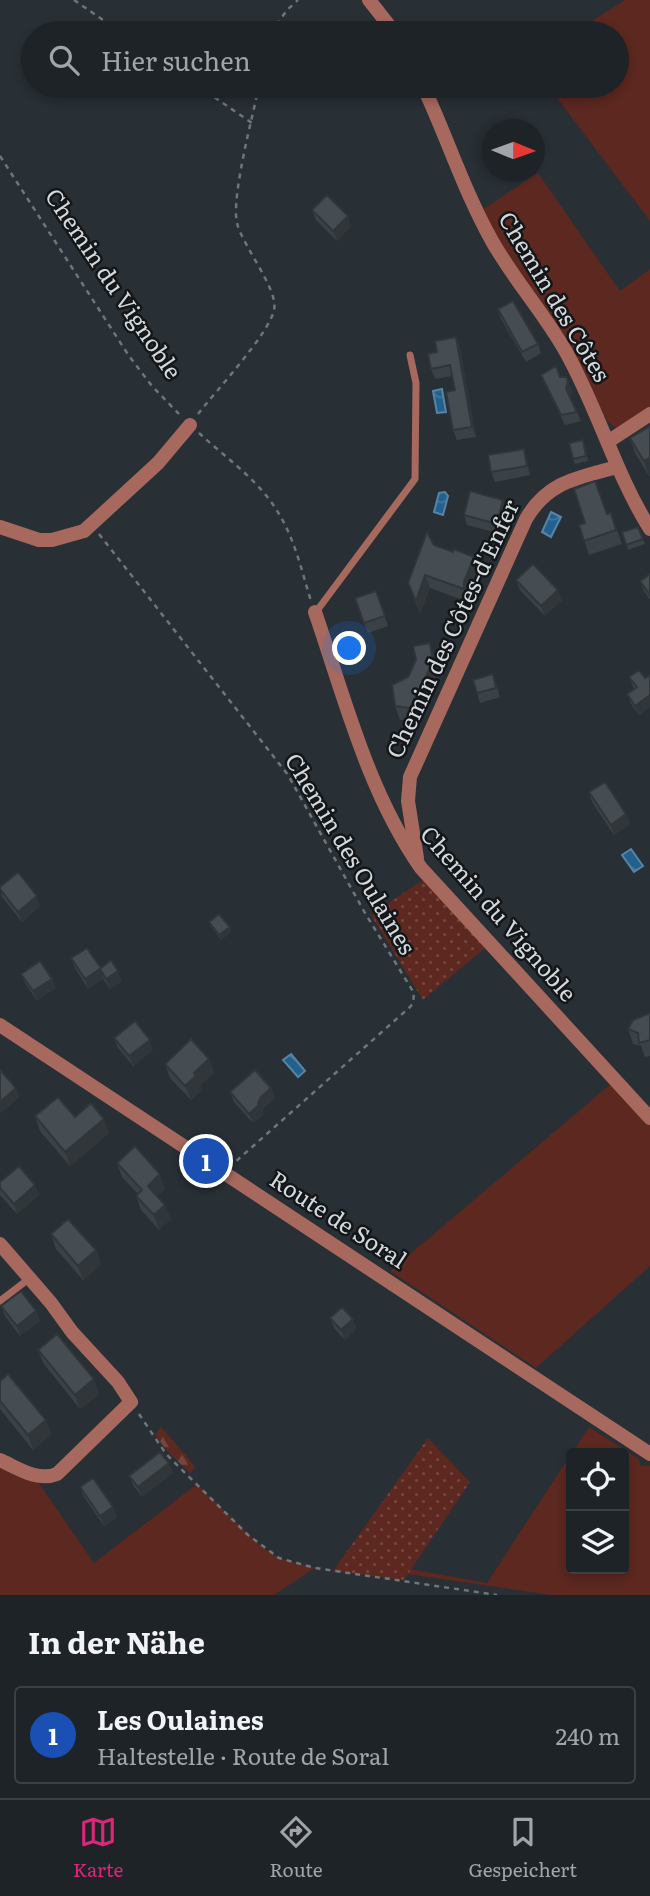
<!DOCTYPE html>
<html lang="de">
<head>
<meta charset="utf-8">
<style>
	:root { --surface:#1e2328; --page:#262b30; --text:#f1f3f6; --muted:#a1a4a8; --line:#3c4045; --accent:#db2777 }
	body { margin:0; font-family:Literata,serif; background:var(--page); color:var(--text) }
	.controls { position:absolute; right:21px; bottom:21px; display:grid; overflow:hidden; border-radius:7px; box-shadow:0 4px 10px #0003 }
	.controls button { width:63px; height:63px; display:grid; place-items:center; padding:0; border:0; border-bottom:2px solid var(--line); background:var(--surface); color:var(--text); font:35px sans-serif }
	.compass { position:absolute; left:482px; top:119px; width:63px; height:63px; border-radius:50%; background:var(--surface); box-shadow:0 4px 10px #0003; rotate:91deg }
	.you { position:absolute; left:350px; top:649px; width:24px; height:24px; margin:-18px; border:5px solid #fff; border-radius:50%; background:#1a73e8; box-shadow:0 0 0 10px #1a73e833 }
	.badge { display:grid; place-items:center; width:46px; height:46px; border-radius:50%; background:var(--accent); color:#fff; font-size:23px; font-weight:700 }
	.pin { position:absolute; translate:-50% -50%; border:4px solid #fff; box-shadow:0 2px 7px #0006 }
	.list { margin:0; padding:0; list-style:none }
	h2 { display:flex; justify-content:space-between; align-items:center; height:91px; margin:0; padding:0 28px; font-size:30px }
	h2 small { font-size:23px; font-weight:400; color:var(--muted) }
	.list li { display:grid; grid-template-columns:46px 1fr auto; gap:21px; align-items:center; box-sizing:border-box; height:98px; margin:0 14px 14px; padding:0 14px; border:2px solid var(--line); border-radius:7px }
	.list b { display:block; font-size:26px; white-space:nowrap }
	.list p { margin:0; font-size:23px; white-space:nowrap; color:var(--muted) }
	.list em { font-size:23px; font-style:normal; color:var(--muted) }
	.icon { flex:none; width:38px; height:38px; fill:none; stroke:currentColor; stroke-width:2; stroke-linecap:round; stroke-linejoin:round }
	.map { position:relative; flex:none; width:650px; height:1595px; overflow:hidden }
	.search { position:absolute; background:var(--surface); box-shadow:0 4px 10px #0003; left:21px; right:21px; top:21px; height:77px; display:flex; align-items:center; gap:18px; box-sizing:border-box; padding:0 24px; border-radius:38px; color:var(--muted); font-size:26px }
	.sheet { height:203px; background:var(--surface) }
	nav { display:flex; justify-content:space-around; align-items:center; box-sizing:border-box; height:98px; border-top:2px solid var(--line); background:var(--surface); font-size:19px; color:var(--muted) }
	nav a { display:grid; justify-items:center; gap:4px }
	nav .on { color:var(--accent) }
	.map>svg:first-child { display:block }
	.grass { fill:#5c2820 }
	.forest { fill:url(#forest-firs) }
	.garden { fill:url(#garden-dots) }
	.water { fill:url(#water-waves); stroke:#5784a5; stroke-width:2 }
	.lines { fill:none; stroke-linecap:round; stroke-linejoin:round }
	.path { stroke:#6f767b; stroke-width:2.5; stroke-dasharray:5 5; stroke-linecap:butt }
	.service { stroke:#a7695e; stroke-width:7 }
	.minor { stroke:#a7695e; stroke-width:14 }
	.tertiary { stroke:#a7695e; stroke-width:14 }
	.wall { fill:#3b4247 }
	.shaded-wall { fill:#30363a }
	.building { fill:#454d53; stroke:#30363a; stroke-width:2 }
	.labels { text-anchor:middle; stroke-width:5; stroke-linejoin:round; paint-order:stroke }
	.street-label { font-size:23px; fill:#d4d9dd; stroke:#131719 }
</style>
</head>
<body>
<div class="map">
<svg width="650" height="1595" viewBox="0 0 650 1595">
	<defs>
		<pattern id="forest-firs" width="22" height="20" patternUnits="userSpaceOnUse" patternTransform="scale(1.75)"><rect width="22" height="20" fill="#5c2820"/><path d="M5 1l3.5 6h-7zM16 11l3.5 6h-7z" fill="#724740"/></pattern>
		<pattern id="garden-dots" width="8" height="8" patternUnits="userSpaceOnUse" patternTransform="scale(1.75)"><rect width="8" height="8" fill="#5c2820"/><path d="M2 2h.1M6 6h.1" fill="none" stroke="#724740" stroke-width="1.8" stroke-linecap="round"/></pattern>
		<pattern id="water-waves" width="16" height="10" patternUnits="userSpaceOnUse" patternTransform="scale(1.75)"><rect width="16" height="10" fill="#22608d"/><path d="M0 5q4-4 8 0t8 0" fill="none" stroke="#41769d"/></pattern>
	</defs>
	<rect width="100%" height="100%" fill="#282f35"/>
	<path class="grass" d="M625 0H650V221L548 86H617V33H573Z
		M538 173 620 291 650 269V408L617 429 608 422 569 350 518 276 482 210Z
		M612 1083 650 1124V1266L536 1368 390 1271Z
		M589 1427 639 1459 640 1466H650V1595H551L407 1574 410 1569 487 1583 571 1454V1569H624V1453H572Z
		M0 1465 38 1482 94 1563 197 1484 263 1548 279 1558 315 1568 274 1595H0Z"/>
	<path class="forest" d="M161 1427 195 1466 191 1474 168 1452 155 1435Z"/>
	<path class="garden" d="M424 879 485 948 423 1000 371 915Z
		M428 1438 470 1482 404 1580 333 1571Z"/>
	<path class="water" d="M442 389 446 412 437 413 433 391Z
		M445 492 448 496 443 515 434 512 439 493Z
		M551 512 561 517 551 537 542 532Z
		M631 849 643 866 634 872 622 855Z
		M291 1054 305 1071 298 1077 283 1060Z"/>
	<g class="lines">
		<path class="path" d="M74 0 122 33
			M271 33 287 10 298 0
			M198 86 252 123
			M0 156 129 356 152 386 179 414
			M198 414C215 392 269 334 274 310 279 290 243 247 237 223 231 197 253 115 259 86
			M199 433C226 458 261 482 279 514 295 540 302 572 311 601
			M99 534 288 775 365 913 414 993 413 1003 410 1007 234 1163
			M139 1414 166 1454 248 1535 279 1558 315 1568 497 1595"/>
		<path class="service" d="M316 612 415 479 416 383 410 355
			M0 1301 30 1278"/>
		<path class="minor" d="M369 0 395 33
			M423 86C447 137 464 191 492 241 514 280 544 313 566 352 598 409 615 473 650 529
			M609 441 650 414
			M0 527 39 540H52L84 531 158 463 190 425
			M315 612C345 699 368 792 421 868L650 1118
			M417 858 408 801 410 777 526 519C548 481 578 478 617 467
			M0 1244 51 1303 72 1332 118 1382 131 1402 57 1474C37 1482 18 1468 0 1460"/>
		<path class="tertiary" d="M0 1025 650 1454"/>
	</g>
	<path class="wall" d="M312 210 351 226 337 241 316 220Z
		M498 309 538 344 541 353 526 362 501 319Z
		M460 347 476 437 457 440 453 430 455 390 452 376 435 379 431 369Z
		M541 375 560 377 572 391 570 397 581 421 565 425 545 385Z
		M650 426V475L649 476 635 453 630 438Z
		M585 445 588 461 575 464 573 459Z
		M524 449 527 458 530 475 495 482 491 472Z
		M503 500 506 510 501 534 467 525 464 515Z
		M611 513 622 544 589 555 579 525Z
		M638 527 645 544 628 550 622 532Z
		M434 545 453 552 474 557 479 570 468 595V602L430 588 420 614 408 583Z
		M650 574V600L644 591 640 581Z
		M516 580 562 600 545 616 520 590Z
		M376 591 388 626 368 633 355 598Z
		M435 658 439 677 416 722 400 720 395 706 408 677Z
		M493 674 500 697 480 703 477 693Z
		M650 675V707L639 715 631 704 627 694 634 689 629 677 645 678Z
		M589 792 626 814 630 824 614 835 592 802Z
		M0 887 40 906 22 922 2 897Z
		M209 922 231 932 221 940 211 927Z
		M71 958 101 968 122 981 110 989 103 979 88 989 75 968Z
		M21 974 52 979 55 988 37 1001 25 983Z
		M650 1013V1056L645 1057 641 1046 633 1044 628 1029Z
		M114 1038 153 1050 133 1066 118 1048Z
		M209 1059 214 1073 200 1086 202 1090 191 1100 170 1078 165 1064Z
		M271 1088 275 1098 265 1107 262 1112 263 1115 253 1123 234 1102 230 1092Z
		M35 1116 104 1119 109 1133 70 1166 40 1131Z
		M117 1163 165 1189 157 1196 165 1205 171 1219 159 1230 141 1210 136 1196 138 1194 122 1177Z
		M0 1182 35 1185 39 1195 17 1214 0 1195Z
		M51 1234 96 1250 101 1265 83 1280 56 1249Z
		M1 1306 36 1311 40 1321 20 1336 5 1316Z
		M330 1318 353 1319 356 1329 345 1340 334 1328Z
		M38 1350 99 1394 80 1409 44 1364Z
		M0 1381 52 1434 33 1450 0 1409Z
		M169 1463 173 1473 142 1497 133 1485 129 1476Z
		M80 1487 113 1507 117 1517 104 1526 84 1497Z"/>
	<path class="shaded-wall" d="M348 216 351 226 337 241 333 231Z
		M456 337 460 347 476 437 472 427Z
		M568 381 572 391 570 399 566 389Z
		M524 449 527 458 530 475 527 466Z
		M650 458V475L649 476 644 461Z
		M503 500 506 510 501 534 497 524Z
		M474 557 479 570 468 595V602L464 589V582Z
		M425 575 430 588 420 614 416 601Z
		M558 590 562 600 545 616 541 606Z
		M430 643 435 658 439 677 416 722 410 708Z
		M650 695V707L639 715 635 706Z
		M626 814 630 824 614 835 611 825Z
		M37 896 40 906 22 922 18 912Z
		M230 927 231 932 221 940 219 935Z
		M100 969 103 979 88 989 85 979Z
		M118 971 122 981 110 989 106 979Z
		M52 979 55 988 37 1001 33 991Z
		M150 1040 153 1050 133 1066 129 1056Z
		M209 1059 214 1073 200 1086 202 1090 191 1100 185 1086 194 1073Z
		M16 1088 20 1097 0 1114V1102Z
		M271 1088 275 1098 265 1107 262 1112 263 1115 253 1123 249 1114 261 1097Z
		M104 1119 109 1133 70 1166 65 1152Z
		M160 1174 165 1189 153 1200 148 1186Z
		M35 1185 39 1195 17 1214 14 1204Z
		M165 1205 171 1219 159 1230 154 1215Z
		M96 1250 101 1265 83 1280 78 1266Z
		M36 1311 40 1321 20 1336 17 1326Z
		M353 1319 356 1329 345 1340 341 1330Z
		M94 1379 99 1394 80 1409 75 1395Z
		M46 1420 52 1434 33 1450 28 1435Z
		M169 1463 173 1473 142 1497 138 1487Z
		M113 1507 117 1517 104 1526 100 1516Z"/>
	<path class="building" d="M327 195 348 216 333 231 312 210Z
		M513 301 538 344 522 352 498 309Z
		M456 337 472 427 453 430 446 392 455 390 450 365 431 369 428 354 437 352 435 341Z
		M556 366 560 377H566L568 381 566 389 577 412 561 415 541 375Z
		M650 426V458L644 461 630 438Z
		M583 440 586 456 573 459 569 443Z
		M524 449 527 466 491 472 488 455Z
		M595 481 607 514 611 513 616 530 584 541 579 525 585 523 574 489Z
		M470 491 503 500 497 524 464 515Z
		M638 527 643 539 626 545 622 532Z
		M427 532 434 545 453 552 454 549 474 557 464 582V589L425 575 416 601 408 583Z
		M533 564 558 590 541 606 516 580Z
		M650 574V595L640 581Z
		M376 591 385 616 364 623 355 598Z
		M430 643 433 662 410 708 395 706 392 685 408 677 416 660 413 646Z
		M639 670 645 678 650 675V695L635 706 627 694 637 687 629 677Z
		M493 674 496 688 477 693 473 680Z
		M605 782 626 814 611 825 589 792Z
		M18 872 37 896 18 912 0 889V887Z
		M219 914 230 927 219 935 209 922Z
		M87 948 101 968 111 960 118 971 106 979 100 969 85 979 71 958Z
		M40 961 52 979 33 991 21 974Z
		M650 1013V1040L639 1043 638 1033 628 1029 633 1020Z
		M135 1021 150 1040 129 1056 114 1038Z
		M191 1039 209 1059 194 1073 196 1076 185 1086 165 1064Z
		M0 1070 16 1088 0 1102Z
		M255 1070 271 1088 261 1097 258 1103 259 1105 249 1114 230 1092Z
		M58 1097 75 1117 91 1103 104 1119 65 1152 35 1116Z
		M135 1146 160 1174 148 1186 165 1205 154 1215 136 1196 142 1190 117 1163Z
		M19 1166 35 1185 14 1204 0 1188V1182Z
		M68 1219 96 1250 78 1266 51 1234Z
		M21 1291 36 1311 17 1326 1 1306Z
		M342 1307 353 1319 341 1330 330 1318Z
		M57 1334 94 1379 75 1395 38 1350Z
		M8 1374 46 1420 28 1435 0 1401V1381Z
		M160 1452 169 1463 138 1487 129 1476Z
		M93 1478 113 1507 100 1516 80 1487Z"/>
	<g class="labels">
		<g class="street-label">
			<text transform="translate(113 284) rotate(56)" y="8">Chemin du Vignoble</text>
			<text transform="translate(554 297) rotate(59)" y="8">Chemin des Côtes</text>
			<text transform="translate(453 629) rotate(-65)" y="8">Chemin des Côtes-d'Enfer</text>
			<text transform="translate(350 854) rotate(59)" y="8">Chemin des Oulaines</text>
			<text transform="translate(498 914) rotate(49)" y="8">Chemin du Vignoble</text>
			<text transform="translate(338 1220) rotate(33)" y="8">Route de Soral</text>
		</g>
	</g>
</svg>
<div class="controls">
<button><svg class="icon" aria-label="locate" viewBox="0 0 24 24"><circle cx="12" cy="12" r="6"/><path d="M12 2v4M12 18v4M2 12h4M18 12h4"/></svg></button>
<button><svg class="icon" aria-label="layers" viewBox="0 0 24 24"><path d="M12 4l9 5-9 5-9-5zM3 14l9 5 9-5"/></svg></button>
</div>
<svg class="compass" viewBox="-18 -18 36 36"><path d="M0-13l5 13h-10z" fill="#e53935"/><path d="M0 13l5-13h-10z" fill="#a1a4a8"/></svg>
<div class="you"></div>
<div class="pin badge" style="left:206px;top:1161px;background:#1a4fb4">1</div>
<div class="search"><svg class="icon" aria-label="search" viewBox="0 0 24 24"><circle cx="10" cy="10" r="6"/><path d="M15 15l6 6"/></svg>Hier suchen</div>
</div>
<section class="sheet">
<h2>In der Nähe<small></small></h2>
<ul class="list">
<li><span class="badge" style="background:#1a4fb4">1</span><div><b>Les Oulaines</b><p>Haltestelle · Route de Soral</p></div><em>240 m</em></li>
</ul>
</section>
<nav>
<a class="on"><svg class="icon" aria-label="map" viewBox="0 0 24 24"><path d="M3 6l6-2 6 2 6-2v14l-6 2-6-2-6 2zM9 4v14M15 6v14"/></svg>Karte</a>
<a><svg class="icon" aria-label="directions" viewBox="0 0 24 24"><path d="M12 3l9 9-9 9-9-9zM9 14v-3h6M13 9l2 2-2 2"/></svg>Route</a>
<a><svg class="icon" aria-label="saved" viewBox="0 0 24 24"><path d="M7 4h10v16l-5-4-5 4z"/></svg>Gespeichert</a>
</nav>
</body>
</html>
